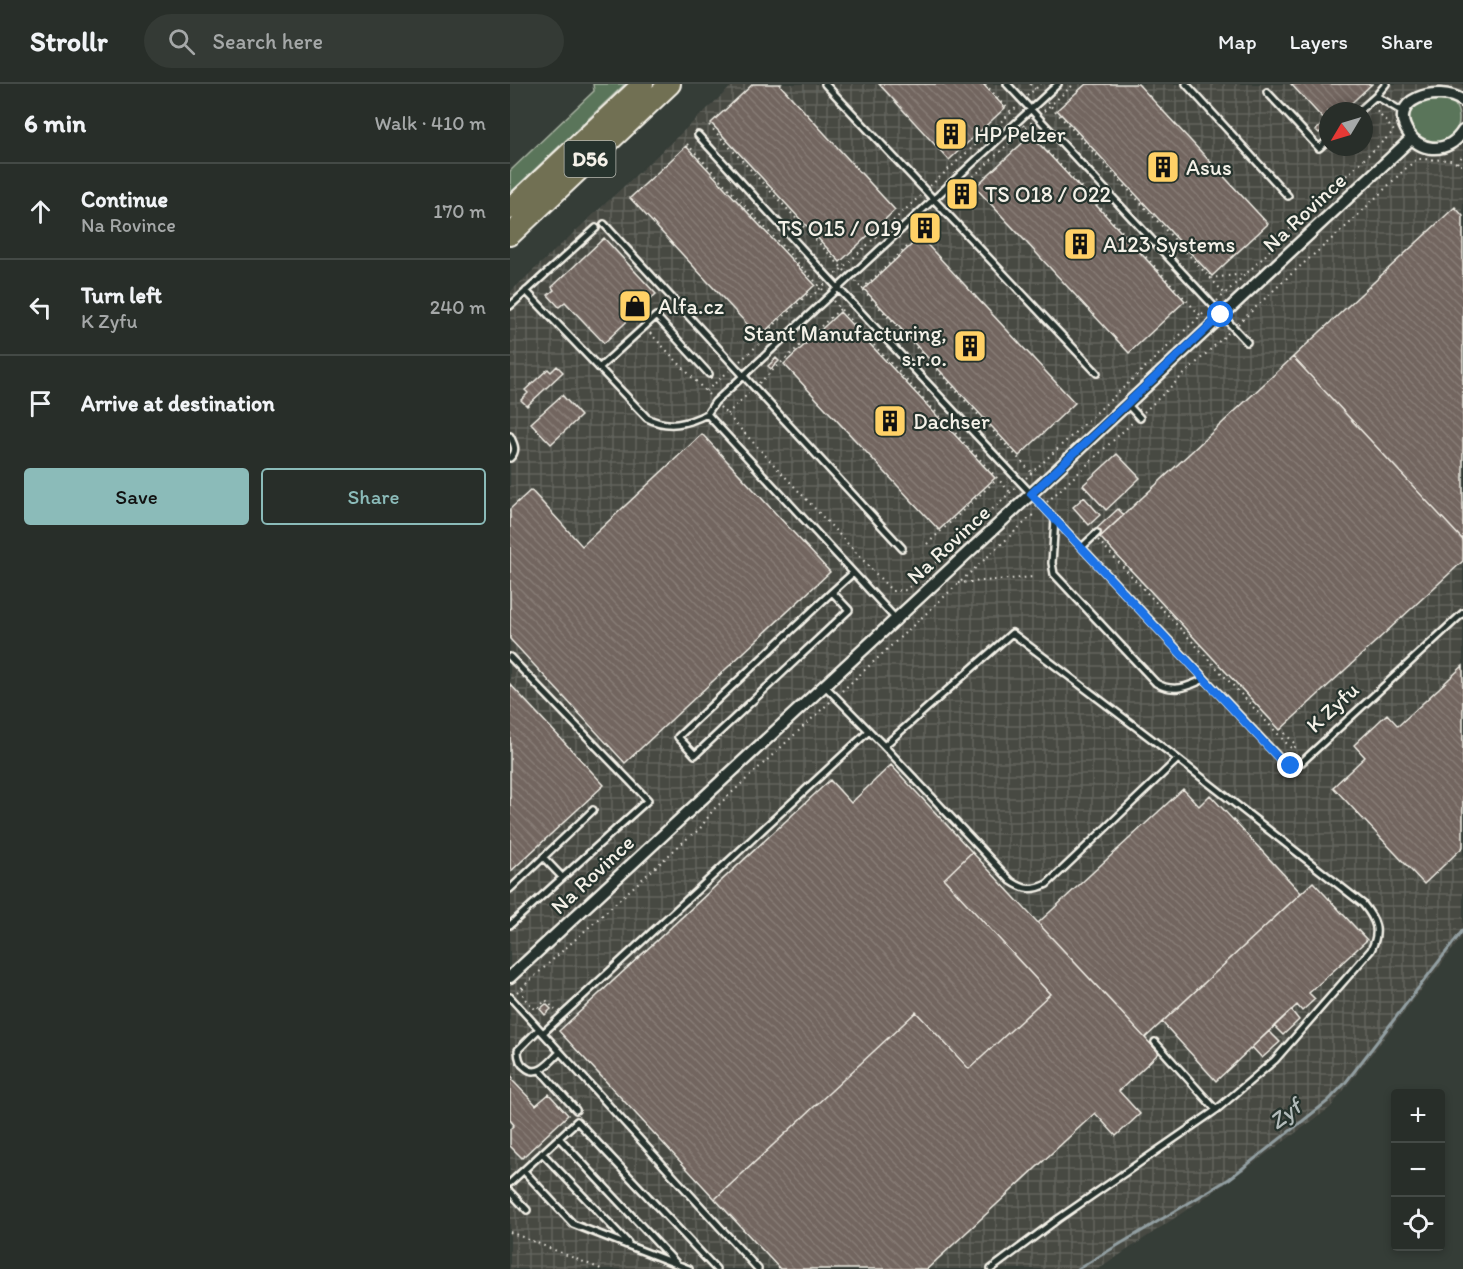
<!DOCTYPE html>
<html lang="en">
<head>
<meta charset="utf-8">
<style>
	:root { --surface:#282e29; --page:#343a35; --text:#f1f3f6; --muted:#a5a8a8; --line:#444a46; --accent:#8bbbb9 }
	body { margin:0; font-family:Itim,sans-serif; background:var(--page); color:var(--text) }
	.controls { position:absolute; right:18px; bottom:18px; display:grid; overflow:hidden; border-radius:6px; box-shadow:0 3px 9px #0003 }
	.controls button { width:54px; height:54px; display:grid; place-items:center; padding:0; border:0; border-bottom:2px solid var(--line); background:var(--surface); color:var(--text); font:30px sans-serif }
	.compass { position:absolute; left:809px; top:18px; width:54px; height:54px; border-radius:50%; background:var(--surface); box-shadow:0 3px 9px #0003; rotate:232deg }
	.stop { position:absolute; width:18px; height:18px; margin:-14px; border:4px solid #1a73e8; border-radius:50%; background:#fff }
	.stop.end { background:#1a73e8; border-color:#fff; box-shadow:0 2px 6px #0008 }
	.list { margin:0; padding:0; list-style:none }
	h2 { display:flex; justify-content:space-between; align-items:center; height:78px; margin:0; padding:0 24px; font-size:26px }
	h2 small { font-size:20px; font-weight:400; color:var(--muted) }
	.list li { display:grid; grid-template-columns:39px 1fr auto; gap:18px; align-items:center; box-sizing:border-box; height:96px; padding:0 24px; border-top:2px solid var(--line) }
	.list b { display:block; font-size:22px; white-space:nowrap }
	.list p { margin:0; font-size:20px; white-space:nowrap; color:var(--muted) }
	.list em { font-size:20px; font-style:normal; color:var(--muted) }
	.actions { display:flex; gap:12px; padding:18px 24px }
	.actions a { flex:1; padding:14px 0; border:2px solid var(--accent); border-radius:6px; text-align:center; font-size:21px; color:var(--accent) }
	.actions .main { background:var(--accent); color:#111 }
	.icon { flex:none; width:33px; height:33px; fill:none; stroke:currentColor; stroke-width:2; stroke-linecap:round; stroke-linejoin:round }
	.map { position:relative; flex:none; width:953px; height:1185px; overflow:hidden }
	header { display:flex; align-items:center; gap:36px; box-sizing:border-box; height:84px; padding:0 30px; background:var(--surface); border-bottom:2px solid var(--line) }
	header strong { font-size:28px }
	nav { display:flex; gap:33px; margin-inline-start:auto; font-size:21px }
	.search { width:420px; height:54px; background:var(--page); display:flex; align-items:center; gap:15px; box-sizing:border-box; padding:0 21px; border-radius:33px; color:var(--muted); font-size:22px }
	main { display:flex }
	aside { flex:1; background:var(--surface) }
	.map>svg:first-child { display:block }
	.industrial { fill:url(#industrial-grid); fill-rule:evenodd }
	.grass { fill:#5a745a; stroke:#a7b2a1; stroke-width:1.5 }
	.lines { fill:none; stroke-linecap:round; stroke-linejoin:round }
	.stream { stroke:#929fa2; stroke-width:3 }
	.building { fill:url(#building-back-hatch); stroke:#f4f1e8; stroke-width:1.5 }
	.service-casing { stroke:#f4f1e8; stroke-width:10 }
	.minor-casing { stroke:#f4f1e8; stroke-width:15 }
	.motorway-casing { stroke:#f4f1e8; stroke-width:24 }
	.path { stroke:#f4f1e8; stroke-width:2; stroke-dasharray:1.5 4.5; stroke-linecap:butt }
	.service { stroke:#26332d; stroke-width:5 }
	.minor { stroke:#26332d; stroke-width:10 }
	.motorway { stroke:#716f52; stroke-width:20 }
	.route { stroke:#1a73e8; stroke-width:8 }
	.labels { text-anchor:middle; stroke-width:4.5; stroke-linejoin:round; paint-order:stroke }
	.shield { fill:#26332d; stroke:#b6b8b0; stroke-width:1.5 }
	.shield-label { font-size:21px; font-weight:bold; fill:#f4f1e8 }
	.poi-label { font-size:22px; fill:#f4f1e8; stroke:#26332d; text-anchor:start }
	.street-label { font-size:22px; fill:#f4f1e8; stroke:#26332d }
	.water-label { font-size:24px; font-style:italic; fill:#b2bbba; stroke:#26332d }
</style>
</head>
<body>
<header>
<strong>Strollr</strong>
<div class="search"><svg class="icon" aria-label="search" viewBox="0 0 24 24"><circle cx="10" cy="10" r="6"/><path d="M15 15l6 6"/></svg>Search here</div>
<nav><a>Map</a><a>Layers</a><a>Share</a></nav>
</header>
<main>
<aside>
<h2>6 min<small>Walk · 410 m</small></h2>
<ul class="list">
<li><svg class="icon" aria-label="ahead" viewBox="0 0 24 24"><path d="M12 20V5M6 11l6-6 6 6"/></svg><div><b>Continue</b><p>Na Rovince</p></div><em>170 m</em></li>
<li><svg class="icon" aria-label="left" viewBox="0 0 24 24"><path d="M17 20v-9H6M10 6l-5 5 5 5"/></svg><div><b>Turn left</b><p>K Zyfu</p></div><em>240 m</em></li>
<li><svg class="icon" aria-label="arrive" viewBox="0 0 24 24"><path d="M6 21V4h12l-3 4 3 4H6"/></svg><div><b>Arrive at destination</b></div></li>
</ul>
<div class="actions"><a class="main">Save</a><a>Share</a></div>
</aside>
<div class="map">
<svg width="953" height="1185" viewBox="0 0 953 1185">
	<defs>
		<pattern id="industrial-grid" width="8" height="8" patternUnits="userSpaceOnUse" patternTransform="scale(1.5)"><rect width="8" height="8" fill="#474943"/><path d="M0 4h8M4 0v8" fill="none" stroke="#62645e"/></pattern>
		<pattern id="building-back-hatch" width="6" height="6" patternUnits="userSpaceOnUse" patternTransform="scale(1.5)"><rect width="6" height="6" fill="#72655f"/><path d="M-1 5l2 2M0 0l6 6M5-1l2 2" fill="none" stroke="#877c76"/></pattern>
	</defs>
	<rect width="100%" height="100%" fill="#353d37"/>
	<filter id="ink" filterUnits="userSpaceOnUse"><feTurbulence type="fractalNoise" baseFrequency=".0167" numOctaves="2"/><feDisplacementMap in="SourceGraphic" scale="12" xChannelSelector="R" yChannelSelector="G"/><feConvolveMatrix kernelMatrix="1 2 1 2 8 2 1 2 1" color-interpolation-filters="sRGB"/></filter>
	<g filter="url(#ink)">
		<path class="industrial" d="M224 0H953V852L820 1024 712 1102 589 1185H0V208ZM818 27H854V63H818Z"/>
		<path class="grass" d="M83 0H115L0 109V87L84 7Z
			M912 12 942 16C948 24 951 32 948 42 936 75 886 49 903 23 906 19 909 15 912 12Z"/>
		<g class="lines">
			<path class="stream" d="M568 1185 719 1095 818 1017 836 998 953 846"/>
		</g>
		<path class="building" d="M243 0H271L270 1 385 126 330 178 201 39Z
			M369 0H473L495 24 439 76Z
			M576 0H628L758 140 702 192 547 26Z
			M781 0H862L833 27H818V40Z
			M815 38 818 41 809 49 806 46Z
			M521 51 675 217 619 269 465 103Z
			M176 62 305 201 249 253 120 114Z
			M454 105 457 108 449 115 446 112Z
			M945 123 953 132V456L783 273Z
			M417 139 421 142 412 150 409 146Z
			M410 153 565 319 509 372 354 205Z
			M94 154 146 210 94 259 55 218 49 223 38 211 44 206 42 203Z
			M330 228 485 394 429 446 274 280Z
			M783 273 953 456V477L770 646 590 453Z
			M266 274 269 277 261 285 258 282Z
			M47 282 53 288 17 322 11 316 18 309 15 306 38 285 41 288Z
			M52 311 71 332 41 360 21 339Z
			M192 350 320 488 115 679 0 555V425L21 406 72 462Z
			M607 370 630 394 596 426 573 401Z
			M574 413 590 431 579 441 563 423Z
			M608 425 614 431 590 453 585 446Z
			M953 582V763L914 800 823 703 855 673 844 661 877 630 888 642Z
			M0 600 94 701 0 788Z
			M381 681 462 768 434 795 540 910 459 985 406 928 205 1115 49 947 320 696 341 719Z
			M673 705 689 722 700 711 791 809 635 954 528 839Z
			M462 768 649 969 609 1007 630 1030 606 1052 585 1029 417 1185H270L205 1115 406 928 459 985 540 910 434 795Z
			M803 798 857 856 799 909 805 915 792 927 787 921 706 997 652 938Z
			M36 920 41 925 35 931 30 925Z
			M781 926 789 936 773 951 764 942Z
			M759 947 770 958 752 974 742 963Z
			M0 990 3 994 1 995 26 1021 39 1010 58 1031 12 1074 0 1062V1045L4 1041 0 1036Z"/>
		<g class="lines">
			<g class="service-casing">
				<path id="service" d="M315 0 587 289
					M497 0 737 258
					M676 0 778 112
					M757 8 809 64 818 56
					M866 12 876 0
					M849 27 866 12 893 28
					M188 51 328 204 775 680 783 681 792 678 953 529
					M94 140 392 464
					M16 207 137 334C158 345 177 340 197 330L385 534
					M0 222 86 144
					M89 284 146 232 199 290
					M617 320 630 334
					M197 330 205 318 548 0
					M0 352C4 360 8 367 0 374
					M545 435 542 479 544 490 646 599C663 609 678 603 694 595
					M572 463 587 449
					M322 508 339 526 185 671 168 653 322 508 343 489
					M0 573 138 716 0 841
					M314 601 374 662 501 797C514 806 523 807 537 800L668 675
					M374 662 502 549 668 675 853 820C866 836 871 847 861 866L765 976 706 1026 548 1135 481 1185
					M33 773 52 793
					M0 805 83 726
					M0 913 248 1185
					M29 945 8 966C8 973 9 979 15 983 28 995 41 977 50 968
					M33 949 359 647
					M645 958 706 1026
					M30 986 66 1026
					M49 1054 166 1179
					M32 1069 118 1159
					M14 1087 63 1140 179 1185
					M0 1099 67 1037 206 1185
					M0 1108 17 1126"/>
			</g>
			<g class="minor-casing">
				<path id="minor" d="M953 17C928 0 875 15 899 50 904 58 912 63 922 64 935 65 946 58 953 47
					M0 893 521 410 902 54"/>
			</g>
			<g class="motorway-casing">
				<path id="motorway" d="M0 125 133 0
					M0 151 160 0"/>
			</g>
			<path class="path" d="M475 0 501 28
				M520 0 525 5
				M517 12 531 0
				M537 18 715 210
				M534 27 564 0
				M199 41 335 187
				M513 41 691 232
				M177 60 315 208
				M947 79 953 71
				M420 102 507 23
				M437 117 523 37
				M326 190 410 112
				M700 194 736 190
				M345 197 522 389
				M352 205 410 151 405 145 415 136
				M323 217 500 408
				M707 217 754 173 771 153 884 47 864 24
				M728 240 779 192 839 140 894 86 907 75 940 76 953 82
				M140 249 200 312
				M230 277 250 259 248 256 297 211 300 214 315 200
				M249 299 330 225
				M196 307 219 287
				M210 323 382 507 396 506 505 404
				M634 328 719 248
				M217 330 239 309
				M516 394 696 227
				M537 418 623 338
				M588 456 780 663 783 665 786 662 785 660 771 645
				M417 460 487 395
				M448 499 524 493
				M332 607 526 428
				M13 904V913L26 926 36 916 45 926
				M7 908 180 752 189 746 203 726 321 617
				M0 1148 91 1185"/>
			<use href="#service" class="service"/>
			<use href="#minor" class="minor"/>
			<use href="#motorway" class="motorway"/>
		</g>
	</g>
	<g class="lines" filter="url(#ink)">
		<path class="route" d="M711 231 521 410 773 679 781 682"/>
	</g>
	<defs>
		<g id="building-square" transform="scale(1.725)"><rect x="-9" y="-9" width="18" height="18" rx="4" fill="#ffd166" stroke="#26332d"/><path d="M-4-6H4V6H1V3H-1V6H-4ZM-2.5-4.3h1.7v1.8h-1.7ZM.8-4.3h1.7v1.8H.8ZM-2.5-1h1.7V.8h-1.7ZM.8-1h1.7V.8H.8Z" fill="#111"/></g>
		<g id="shop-square" transform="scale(1.725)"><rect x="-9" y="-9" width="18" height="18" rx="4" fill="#ffd166" stroke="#26332d"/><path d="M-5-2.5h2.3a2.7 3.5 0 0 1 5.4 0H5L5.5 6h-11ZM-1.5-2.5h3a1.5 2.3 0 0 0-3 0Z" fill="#111"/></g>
	</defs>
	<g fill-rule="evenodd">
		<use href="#building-square" x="441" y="50"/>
		<use href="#building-square" x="653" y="83"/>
		<use href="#building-square" x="452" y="110"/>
		<use href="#building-square" x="415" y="144"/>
		<use href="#building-square" x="570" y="160"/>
		<use href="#shop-square" x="125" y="222"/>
		<use href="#building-square" x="460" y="262"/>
		<use href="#building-square" x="380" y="337"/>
	</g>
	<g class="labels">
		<rect class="shield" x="54.5" y="57" width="51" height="36" rx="4.5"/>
		<g class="shield-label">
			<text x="80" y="82">D56</text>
		</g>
		<g class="poi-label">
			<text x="464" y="58">HP Pelzer</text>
			<text x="676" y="91">Asus</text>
			<text x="475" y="118">TS O18 / O22</text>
			<text x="392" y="152" text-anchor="end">TS O15 / O19</text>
			<text x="593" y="168">A123 Systems</text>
			<text x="148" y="230">Alfa.cz</text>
			<text x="437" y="257" text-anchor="end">Stant Manufacturing,<tspan x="437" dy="25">s.r.o.</tspan></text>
			<text x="403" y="345">Dachser</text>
		</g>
		<g class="street-label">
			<text transform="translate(794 128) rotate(-43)" y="8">Na Rovince</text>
			<text transform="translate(438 460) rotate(-43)" y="8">Na Rovince</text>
			<text transform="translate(822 623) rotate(-43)" y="8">K Zyfu</text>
			<text transform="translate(82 790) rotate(-43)" y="8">Na Rovince</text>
		</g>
		<g class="water-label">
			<text transform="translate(775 1030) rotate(-38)" y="8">Zyf</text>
		</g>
	</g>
</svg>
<div class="controls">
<button>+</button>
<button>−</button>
<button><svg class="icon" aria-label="locate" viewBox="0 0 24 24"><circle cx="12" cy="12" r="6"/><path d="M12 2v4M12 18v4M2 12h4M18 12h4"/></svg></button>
</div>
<svg class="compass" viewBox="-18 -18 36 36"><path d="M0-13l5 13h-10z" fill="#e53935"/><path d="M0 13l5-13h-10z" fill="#a5a8a8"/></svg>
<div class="stop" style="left:711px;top:231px"></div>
<div class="stop end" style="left:781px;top:682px"></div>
</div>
</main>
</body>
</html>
